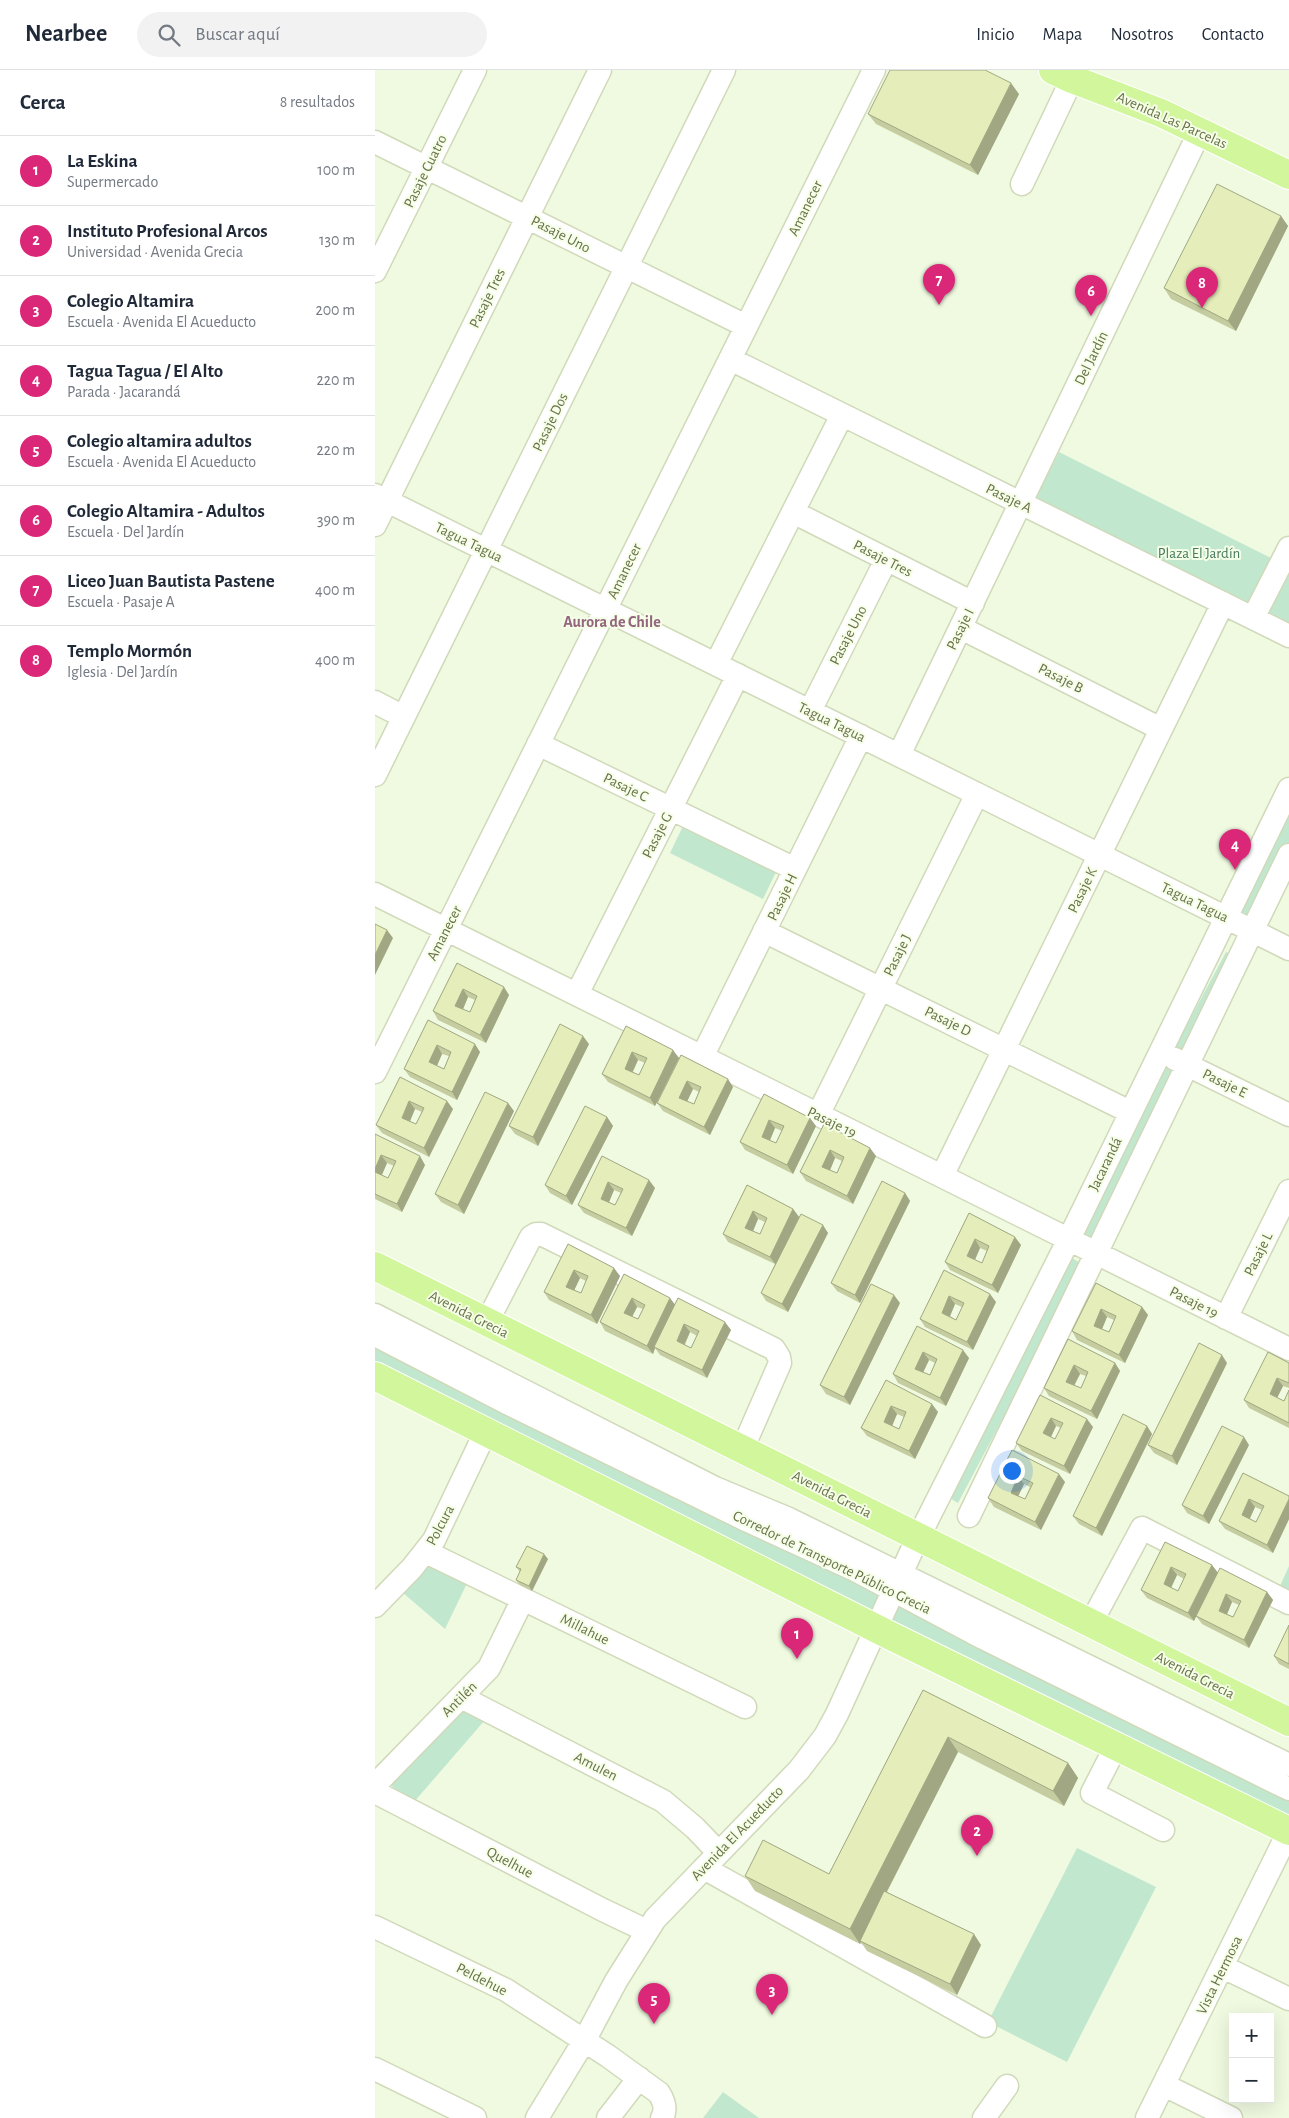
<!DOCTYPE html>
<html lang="es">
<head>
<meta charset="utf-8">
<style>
	:root { --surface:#fff; --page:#f2f2f3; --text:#1f2937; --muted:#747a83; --line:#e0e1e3; --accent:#db2777 }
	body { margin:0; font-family:"Alegreya Sans",sans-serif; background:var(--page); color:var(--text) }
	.controls { position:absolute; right:15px; bottom:15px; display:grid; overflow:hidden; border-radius:0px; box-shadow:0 5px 20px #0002 }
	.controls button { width:45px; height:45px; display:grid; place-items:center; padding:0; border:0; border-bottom:1px solid var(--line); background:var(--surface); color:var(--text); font:25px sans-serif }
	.you { position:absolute; left:636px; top:1400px; width:18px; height:18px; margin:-12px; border:4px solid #fff; border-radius:50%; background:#1a73e8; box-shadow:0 0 0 8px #1a73e833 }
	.badge { display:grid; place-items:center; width:32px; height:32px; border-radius:50%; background:var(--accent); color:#fff; font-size:16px; font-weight:700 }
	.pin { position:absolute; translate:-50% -41px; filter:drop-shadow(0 1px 2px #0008) }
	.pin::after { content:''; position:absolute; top:26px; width:18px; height:15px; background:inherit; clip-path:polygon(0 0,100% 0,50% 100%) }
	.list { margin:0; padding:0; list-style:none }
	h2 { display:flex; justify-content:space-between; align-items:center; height:65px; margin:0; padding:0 20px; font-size:21px }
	h2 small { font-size:16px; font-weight:400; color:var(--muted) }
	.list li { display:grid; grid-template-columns:32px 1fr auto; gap:15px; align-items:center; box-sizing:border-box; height:70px; padding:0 20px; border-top:1px solid var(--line) }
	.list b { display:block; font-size:19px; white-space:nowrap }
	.list p { margin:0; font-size:16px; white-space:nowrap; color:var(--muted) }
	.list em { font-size:16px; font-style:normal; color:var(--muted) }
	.icon { flex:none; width:28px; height:28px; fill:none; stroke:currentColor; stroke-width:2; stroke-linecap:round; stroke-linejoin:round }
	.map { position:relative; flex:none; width:914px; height:2048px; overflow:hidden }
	header { display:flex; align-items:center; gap:30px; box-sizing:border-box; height:70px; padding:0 25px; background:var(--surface); border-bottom:1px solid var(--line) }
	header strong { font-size:24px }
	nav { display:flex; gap:28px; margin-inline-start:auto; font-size:18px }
	.search { width:350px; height:45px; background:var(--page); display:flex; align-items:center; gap:12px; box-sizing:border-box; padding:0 18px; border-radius:28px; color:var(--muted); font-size:19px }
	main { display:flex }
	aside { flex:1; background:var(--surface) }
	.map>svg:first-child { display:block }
	.green { fill:#c1e7cf }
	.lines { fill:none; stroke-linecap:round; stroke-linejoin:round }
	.minor-casing { stroke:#d0d9b9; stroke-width:25 }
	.major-casing { stroke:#fff; stroke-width:30 }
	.minor { stroke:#fff; stroke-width:22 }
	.major { stroke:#d1f69c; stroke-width:28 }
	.wall { fill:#c5cda0; fill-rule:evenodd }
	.shaded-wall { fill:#a0a782 }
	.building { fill:#e5eeba; stroke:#a0a782; fill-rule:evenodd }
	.labels { text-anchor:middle; stroke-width:4; stroke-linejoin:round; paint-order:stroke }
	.street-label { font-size:15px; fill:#6a704a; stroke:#f5fee7 }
	.park-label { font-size:15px; fill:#457a60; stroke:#f5fee7 }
	.neighbourhood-label { font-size:16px; font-weight:bold; fill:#93657e; stroke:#f5fee7 }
</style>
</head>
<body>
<header>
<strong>Nearbee</strong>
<div class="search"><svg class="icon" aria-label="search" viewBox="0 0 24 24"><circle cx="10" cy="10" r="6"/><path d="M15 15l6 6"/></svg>Buscar aquí</div>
<nav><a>Inicio</a><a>Mapa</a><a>Nosotros</a><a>Contacto</a></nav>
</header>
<main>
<aside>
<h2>Cerca<small>8 resultados</small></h2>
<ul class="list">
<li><span class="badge">1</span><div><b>La Eskina</b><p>Supermercado</p></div><em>100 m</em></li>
<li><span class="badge">2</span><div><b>Instituto Profesional Arcos</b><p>Universidad · Avenida Grecia</p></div><em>130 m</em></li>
<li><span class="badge">3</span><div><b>Colegio Altamira</b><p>Escuela · Avenida El Acueducto</p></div><em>200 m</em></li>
<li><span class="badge">4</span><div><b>Tagua Tagua / El Alto</b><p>Parada · Jacarandá</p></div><em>220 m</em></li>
<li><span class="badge">5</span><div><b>Colegio altamira adultos</b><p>Escuela · Avenida El Acueducto</p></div><em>220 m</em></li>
<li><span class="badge">6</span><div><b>Colegio Altamira - Adultos</b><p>Escuela · Del Jardín</p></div><em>390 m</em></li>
<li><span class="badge">7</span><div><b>Liceo Juan Bautista Pastene</b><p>Escuela · Pasaje A</p></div><em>400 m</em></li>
<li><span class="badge">8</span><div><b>Templo Mormón</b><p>Iglesia · Del Jardín</p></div><em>400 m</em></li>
</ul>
</aside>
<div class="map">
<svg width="914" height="2048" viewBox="0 0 914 2048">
	<rect width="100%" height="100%" fill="#f0fae1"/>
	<path class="green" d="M684 382 914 497V560L659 431Z
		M914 741V797L887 851 865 842Z
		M308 756 401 802 388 829 295 783Z
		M851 882 864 888 817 986 800 977Z
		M792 996 809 1004 726 1177 708 1167Z
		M697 1188 709 1195 583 1433 573 1427Z
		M0 1269 914 1725V1748L0 1292Z
		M53 1486 95 1507 70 1559 27 1522Z
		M914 1496V1521L905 1516Z
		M86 1635 110 1650 39 1732 11 1712Z
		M702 1778 781 1817 692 1992 613 1952Z
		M348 2022 384 2048H328Z"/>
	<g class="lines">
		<g class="minor-casing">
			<path id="minor" d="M0 72 371 256
				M647 114 697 9
				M0 201 100 0
				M355 289 914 566
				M0 425 914 879
				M418 442 598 533
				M0 455 225 0
				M878 548 914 478
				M586 558 786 659
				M341 594 467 345
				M0 632 29 647
				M435 641 511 490
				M163 674 420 799
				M524 685 825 61
				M0 705 349 0
				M0 824 914 1279
				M389 861 755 1042
				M202 924 363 605
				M327 987 486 666
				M800 989 914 1045
				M0 1002 499 0
				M443 1045 602 724
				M567 1106 848 533
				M0 1245 340 1418 414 1449 914 1695
				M851 1248 914 1121
				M112 1252 156 1167 161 1164H166L399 1279 404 1287 405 1293 367 1380
				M0 1265 132 1333 371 1450 480 1500 608 1568 914 1719
				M594 1446 914 785
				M51 1482 370 1637
				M0 1536 37 1498 59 1470 111 1361
				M716 1553 767 1458 914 1533
				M86 1627 288 1731 320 1758 343 1782
				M741 1676 717 1723 788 1760
				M0 1715 114 1598 148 1529
				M0 1722 228 1840 272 1861
				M329 1798 610 1956
				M0 1857 131 1920 233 1986 284 2023C289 2031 292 2039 287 2048
				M848 1897 914 1929
				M0 1999 100 2048
				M789 2015 856 2048
				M162 2048 209 1971 241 1911 280 1849 424 1700 450 1666 462 1644 536 1482 694 1169 914 719
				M233 2048 264 2008
				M609 2048 632 2016
				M772 2048 914 1761"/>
		</g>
		<g class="major-casing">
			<path id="major" d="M678 0 697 9 786 43 914 105
				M0 1196 914 1652
				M0 1306 520 1568 914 1761"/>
		</g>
		<use href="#minor" class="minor"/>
		<use href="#major" class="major"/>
	</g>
	<path class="wall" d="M644 24 603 105 501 54 493 44Z
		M906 146 913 156 861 261 796 229 789 218Z
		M82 893 134 925 111 973 63 950 58 941ZM93 927 100 930 95 942 88 939Z
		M53 950 105 982 82 1030 35 1007 29 999ZM67 984 74 986 69 999 62 996Z
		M251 956 304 988 280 1036 233 1012 227 1004ZM263 990 270 993 264 1005 258 1002Z
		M214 974 163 1076 140 1064 134 1056Z
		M306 985 358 1017 335 1065 288 1041 282 1033ZM318 1019 324 1022 319 1034 312 1031Z
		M25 1007 78 1039 54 1087 7 1063 1 1055ZM40 1039 47 1042 41 1054 35 1051Z
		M389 1024 441 1056 418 1104 370 1080 365 1072ZM400 1058 407 1061 401 1073 395 1070Z
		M139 1041 89 1144 66 1132 60 1124Z
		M232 1047 238 1056 197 1135 175 1123 170 1115Z
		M449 1054 501 1086 478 1134 431 1111 425 1102ZM460 1088 467 1091 462 1103 455 1100Z
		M0 1064 50 1095 27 1142 0 1129ZM12 1093 19 1096 13 1108 7 1105Z
		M227 1086 280 1118 257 1166 209 1143 203 1135ZM239 1120 246 1123 240 1135 234 1132Z
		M372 1115 418 1139 424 1147 453 1163 413 1242 391 1231 386 1223 400 1194 353 1172 348 1164ZM383 1149 390 1152 385 1164 378 1161Z
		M530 1123 535 1131 485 1233 462 1221 456 1213Z
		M594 1143 646 1175 623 1223 575 1200 570 1192ZM605 1178 612 1181 607 1193 600 1190Z
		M193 1174 245 1206 222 1254 174 1230 169 1222ZM205 1208 211 1211 206 1223 199 1220Z
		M569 1200 621 1232 598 1280 550 1257 545 1249ZM580 1234 587 1237 581 1250 575 1246Z
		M249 1204 300 1235 356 1260 332 1308 285 1285 280 1278 278 1284 230 1261 225 1252ZM262 1237 268 1239 263 1249 257 1247ZM315 1262 322 1266 316 1278 310 1275Z
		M721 1213 767 1237 773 1245 750 1293 702 1270 697 1261ZM732 1247 739 1250 734 1262 727 1259Z
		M525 1233 475 1335 451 1324 445 1315Z
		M542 1256 594 1288 571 1336 523 1313 518 1304ZM554 1290 560 1293 555 1305 548 1302Z
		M693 1269 740 1293 745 1301 722 1349 674 1326 669 1318ZM705 1304 711 1306 706 1318 699 1315Z
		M852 1293 802 1395 779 1383 773 1375Z
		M914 1293V1318L908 1316 902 1328 909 1331 914 1320V1358L874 1338 869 1330Z
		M511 1310 563 1342 540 1389 492 1366 486 1358ZM522 1344 529 1347 524 1359 517 1356Z
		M665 1325 718 1357 695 1404 647 1381 641 1373ZM681 1356 686 1358 680 1369 676 1367Z
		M772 1356 777 1364 727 1466 704 1454 698 1446Z
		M874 1375 834 1454 812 1443 807 1435Z
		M637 1380 690 1412 666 1460 619 1437 613 1428ZM649 1414 655 1417 650 1429 643 1426Z
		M868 1403 914 1426V1449L898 1483 850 1459 844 1451ZM880 1437 887 1440 881 1452 875 1449Z
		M790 1472 837 1495 843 1503 892 1522 898 1530 874 1578 827 1554 821 1546 819 1551 772 1528 766 1520ZM802 1505 809 1509 803 1521 796 1518ZM857 1532 864 1535 858 1547 852 1544Z
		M173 1489 157 1521 145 1515 141 1510 145 1502 141 1497Z
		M914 1555V1599L904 1594 899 1586Z
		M548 1620 693 1693 703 1708 689 1736 583 1682 512 1822 606 1875 582 1925 492 1881 486 1872 485 1874 380 1821 370 1806 454 1804Z"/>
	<path class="shaded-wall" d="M636 13 644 24 603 105 595 95Z
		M906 146 913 156 861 261 853 251Z
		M12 860 18 868 0 905V885Z
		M129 917 134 925 111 973 105 965Z
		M88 919 93 927 86 944 80 936Z
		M208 966 214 974 163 1076 158 1067Z
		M100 974 105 982 82 1030 77 1022Z
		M62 975 67 984 60 1000 54 992Z
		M298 980 304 988 280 1036 275 1028Z
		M257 982 263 990 255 1007 250 999Z
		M353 1009 358 1017 335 1065 329 1057Z
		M312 1011 318 1019 310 1036 304 1028Z
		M34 1031 40 1039 33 1056 27 1048Z
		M72 1031 78 1039 54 1087 49 1078Z
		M133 1033 139 1041 89 1144 83 1135Z
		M232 1047 238 1056 197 1135 191 1126Z
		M435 1048 441 1056 418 1104 412 1095Z
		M394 1050 400 1058 393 1075 387 1067Z
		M495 1078 501 1086 478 1134 472 1126Z
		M455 1080 460 1088 453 1105 447 1097Z
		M6 1085 12 1093 5 1109 0 1103V1099Z
		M45 1086 50 1095 27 1142 22 1134Z
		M274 1110 280 1118 257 1166 251 1158Z
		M233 1112 239 1120 232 1137 226 1129Z
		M530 1123 535 1131 485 1233 480 1225Z
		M418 1139 424 1147 401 1195 395 1187Z
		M378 1141 383 1149 376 1166 370 1158Z
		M448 1155 453 1163 413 1242 407 1234Z
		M640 1167 646 1175 623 1223 617 1215Z
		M600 1169 605 1178 598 1194 592 1186Z
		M239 1198 245 1206 222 1254 216 1245Z
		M199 1200 205 1208 197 1225 191 1217Z
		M615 1224 621 1232 598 1280 592 1272Z
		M519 1225 525 1233 475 1335 469 1327Z
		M574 1226 580 1234 573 1251 567 1243Z
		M257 1228 262 1237 255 1251 249 1243Z
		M295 1228 301 1236 279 1277 280 1278 278 1284 272 1276Z
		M767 1237 773 1245 750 1293 744 1285Z
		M726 1239 732 1247 725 1264 719 1256Z
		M350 1252 356 1260 332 1308 327 1300Z
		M309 1254 315 1262 307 1279 302 1271Z
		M588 1280 594 1288 571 1336 565 1328Z
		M548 1282 554 1290 546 1307 540 1299Z
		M847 1285 852 1293 802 1395 797 1386Z
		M740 1293 745 1301 722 1349 716 1341Z
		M699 1295 705 1304 697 1320 691 1312Z
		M902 1308 908 1316 900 1332 895 1324Z
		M557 1334 563 1342 540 1389 534 1381Z
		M516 1336 522 1344 515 1361 509 1352Z
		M676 1348 681 1356 674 1371 668 1363Z
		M712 1349 718 1357 695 1404 689 1396Z
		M772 1356 777 1364 727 1466 721 1458Z
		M869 1367 874 1375 834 1454 828 1446Z
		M684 1404 690 1412 666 1460 660 1452Z
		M643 1406 649 1414 641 1431 636 1423Z
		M874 1429 880 1437 872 1454 867 1445Z
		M914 1429V1449L898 1483 892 1475Z
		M169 1484 173 1489 157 1521 154 1516Z
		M837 1495 843 1503 819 1551 813 1543Z
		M796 1497 802 1505 794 1522 789 1514Z
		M892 1522 898 1530 874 1578 869 1570Z
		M851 1524 857 1532 850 1549 844 1541Z
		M573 1667 583 1682 486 1872 485 1871 486 1872 485 1874 475 1859Z
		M693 1693 703 1708 689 1736 678 1721Z
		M599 1864 606 1875 582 1925 575 1914Z"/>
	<path class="building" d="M515 0H610L636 13 595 95 493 44Z
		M842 114 906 146 853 251 789 218Z
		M0 854 12 860 0 885Z
		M82 893 129 917 105 965 58 941ZM88 919 102 926 95 942 80 936Z
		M53 950 100 974 77 1022 29 999ZM62 975 76 982 69 999 54 992Z
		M185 954 208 966 158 1067 134 1056Z
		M251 956 298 980 275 1028 227 1004ZM257 982 272 988 264 1005 250 999Z
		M306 985 353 1009 329 1057 282 1033ZM312 1011 326 1017 319 1034 304 1028Z
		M25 1007 72 1031 49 1078 1 1055ZM34 1031 49 1038 41 1054 27 1048Z
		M110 1022 133 1033 83 1135 60 1124Z
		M389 1024 435 1048 412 1095 365 1072ZM394 1050 409 1056 401 1073 387 1067Z
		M210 1036 232 1047 191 1126 170 1115Z
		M449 1054 495 1078 472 1126 425 1102ZM455 1080 469 1087 462 1103 447 1097Z
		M0 1064 45 1086 22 1134 0 1124V1102L13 1108 21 1091 6 1085 0 1099Z
		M227 1086 274 1110 251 1158 203 1135ZM233 1112 248 1119 240 1135 226 1129Z
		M507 1111 530 1123 480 1225 456 1213Z
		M372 1115 418 1139 395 1187 348 1164ZM378 1141 392 1148 385 1164 370 1158Z
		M594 1143 640 1167 617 1215 570 1192ZM600 1169 614 1176 607 1193 592 1186Z
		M426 1144 448 1155 407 1234 386 1223Z
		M193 1174 239 1198 216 1245 169 1222ZM199 1200 213 1206 206 1223 191 1217Z
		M569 1200 615 1224 592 1272 545 1249ZM574 1226 589 1233 581 1250 567 1243Z
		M249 1204 295 1228 272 1276 225 1252ZM257 1228 270 1235 263 1249 249 1243Z
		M721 1213 767 1237 744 1285 697 1261ZM726 1239 741 1246 734 1262 719 1256Z
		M496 1214 519 1225 469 1327 445 1315Z
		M303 1228 350 1252 327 1300 279 1277ZM309 1254 324 1261 316 1278 302 1271Z
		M542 1256 588 1280 565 1328 518 1304ZM548 1282 562 1289 555 1305 540 1299Z
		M693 1269 740 1293 716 1341 669 1318ZM699 1295 713 1302 706 1318 691 1312Z
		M824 1273 847 1285 797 1386 773 1375Z
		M893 1282 914 1293V1313L902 1308 895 1324 909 1331 914 1320V1353L869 1330Z
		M511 1310 557 1334 534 1381 486 1358ZM516 1336 531 1342 524 1359 509 1352Z
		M665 1325 712 1349 689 1396 641 1373ZM676 1348 688 1353 680 1369 668 1363Z
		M748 1344 772 1356 721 1458 698 1446Z
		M847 1356 869 1367 828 1446 807 1435Z
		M637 1380 684 1404 660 1452 613 1428ZM643 1406 658 1413 650 1429 636 1423Z
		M868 1403 914 1426V1429L892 1475 844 1451ZM874 1429 889 1436 881 1452 867 1445Z
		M790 1472 837 1495 813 1543 766 1520ZM796 1497 811 1504 803 1521 789 1514Z
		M152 1476 169 1484 154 1516 141 1510 146 1499 141 1497Z
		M845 1498 892 1522 869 1570 821 1546ZM851 1524 866 1531 858 1547 844 1541Z
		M914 1555V1594L899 1586Z
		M548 1620 693 1693 678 1721 573 1667 475 1859 370 1806 388 1770 454 1804Z
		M509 1821 599 1864 575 1914 485 1871Z"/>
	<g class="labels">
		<g class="street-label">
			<text transform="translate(797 50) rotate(24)" y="5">Avenida Las Parcelas</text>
			<text transform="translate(50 101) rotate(-64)" y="5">Pasaje Cuatro</text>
			<text transform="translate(430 138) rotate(-64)" y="5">Amanecer</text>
			<text transform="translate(186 164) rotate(27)" y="5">Pasaje Uno</text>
			<text transform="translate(112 228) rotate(-64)" y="5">Pasaje Tres</text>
			<text transform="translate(716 288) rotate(-64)" y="5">Del Jardín</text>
			<text transform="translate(175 352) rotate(-64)" y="5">Pasaje Dos</text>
			<text transform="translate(634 428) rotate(26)" y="5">Pasaje A</text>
			<text transform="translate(94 472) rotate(26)" y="5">Tagua Tagua</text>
			<text transform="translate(508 488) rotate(27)" y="5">Pasaje Tres</text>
			<text transform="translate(249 501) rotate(-64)" y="5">Amanecer</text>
			<text transform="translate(585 559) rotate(-64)" y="5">Pasaje I</text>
			<text transform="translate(473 565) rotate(-63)" y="5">Pasaje Uno</text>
			<text transform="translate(686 608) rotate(27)" y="5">Pasaje B</text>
			<text transform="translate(457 652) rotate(26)" y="5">Tagua Tagua</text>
			<text transform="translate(251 717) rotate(26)" y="5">Pasaje C</text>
			<text transform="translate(282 765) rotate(-63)" y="5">Pasaje G</text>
			<text transform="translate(707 820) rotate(-64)" y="5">Pasaje K</text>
			<text transform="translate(407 827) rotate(-64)" y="5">Pasaje H</text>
			<text transform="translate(820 832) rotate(26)" y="5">Tagua Tagua</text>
			<text transform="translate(69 863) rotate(-63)" y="5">Amanecer</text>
			<text transform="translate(522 885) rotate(-64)" y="5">Pasaje J</text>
			<text transform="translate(573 951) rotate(26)" y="5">Pasaje D</text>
			<text transform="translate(850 1013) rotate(26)" y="5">Pasaje E</text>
			<text transform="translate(457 1052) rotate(26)" y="5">Pasaje 19</text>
			<text transform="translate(730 1094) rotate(-64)" y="5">Jacarandá</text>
			<text transform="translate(883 1184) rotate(-64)" y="5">Pasaje L</text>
			<text transform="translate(819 1232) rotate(27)" y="5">Pasaje 19</text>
			<text transform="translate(94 1244) rotate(27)" y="5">Avenida Grecia</text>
			<text transform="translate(457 1424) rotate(27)" y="5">Avenida Grecia</text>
			<text transform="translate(65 1455) rotate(-62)" y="5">Polcura</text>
			<text transform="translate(457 1492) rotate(26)" y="5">Corredor de Transporte Público Grecia</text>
			<text transform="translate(210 1559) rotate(26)" y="5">Millahue</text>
			<text transform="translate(820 1605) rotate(27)" y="5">Avenida Grecia</text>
			<text transform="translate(84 1629) rotate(-45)" y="5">Antilén</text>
			<text transform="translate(221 1696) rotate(27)" y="5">Amulen</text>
			<text transform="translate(362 1763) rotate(-46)" y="5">Avenida El Acueducto</text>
			<text transform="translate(135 1792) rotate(28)" y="5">Quelhue</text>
			<text transform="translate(844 1905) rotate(-64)" y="5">Vista Hermosa</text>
			<text transform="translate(107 1909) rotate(27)" y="5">Peldehue</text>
		</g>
		<g class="park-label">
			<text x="824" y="488">Plaza El Jardín</text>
		</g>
		<g class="neighbourhood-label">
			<text x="237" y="557">Aurora de Chile</text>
		</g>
	</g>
</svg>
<div class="controls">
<button>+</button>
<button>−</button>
</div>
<div class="you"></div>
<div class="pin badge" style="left:422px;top:1589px">1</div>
<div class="pin badge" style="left:602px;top:1786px">2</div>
<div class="pin badge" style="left:397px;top:1945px">3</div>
<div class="pin badge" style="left:860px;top:800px">4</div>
<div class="pin badge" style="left:279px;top:1954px">5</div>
<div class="pin badge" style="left:716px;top:246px">6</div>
<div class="pin badge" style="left:564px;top:235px">7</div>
<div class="pin badge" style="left:827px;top:238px">8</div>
</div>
</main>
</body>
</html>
